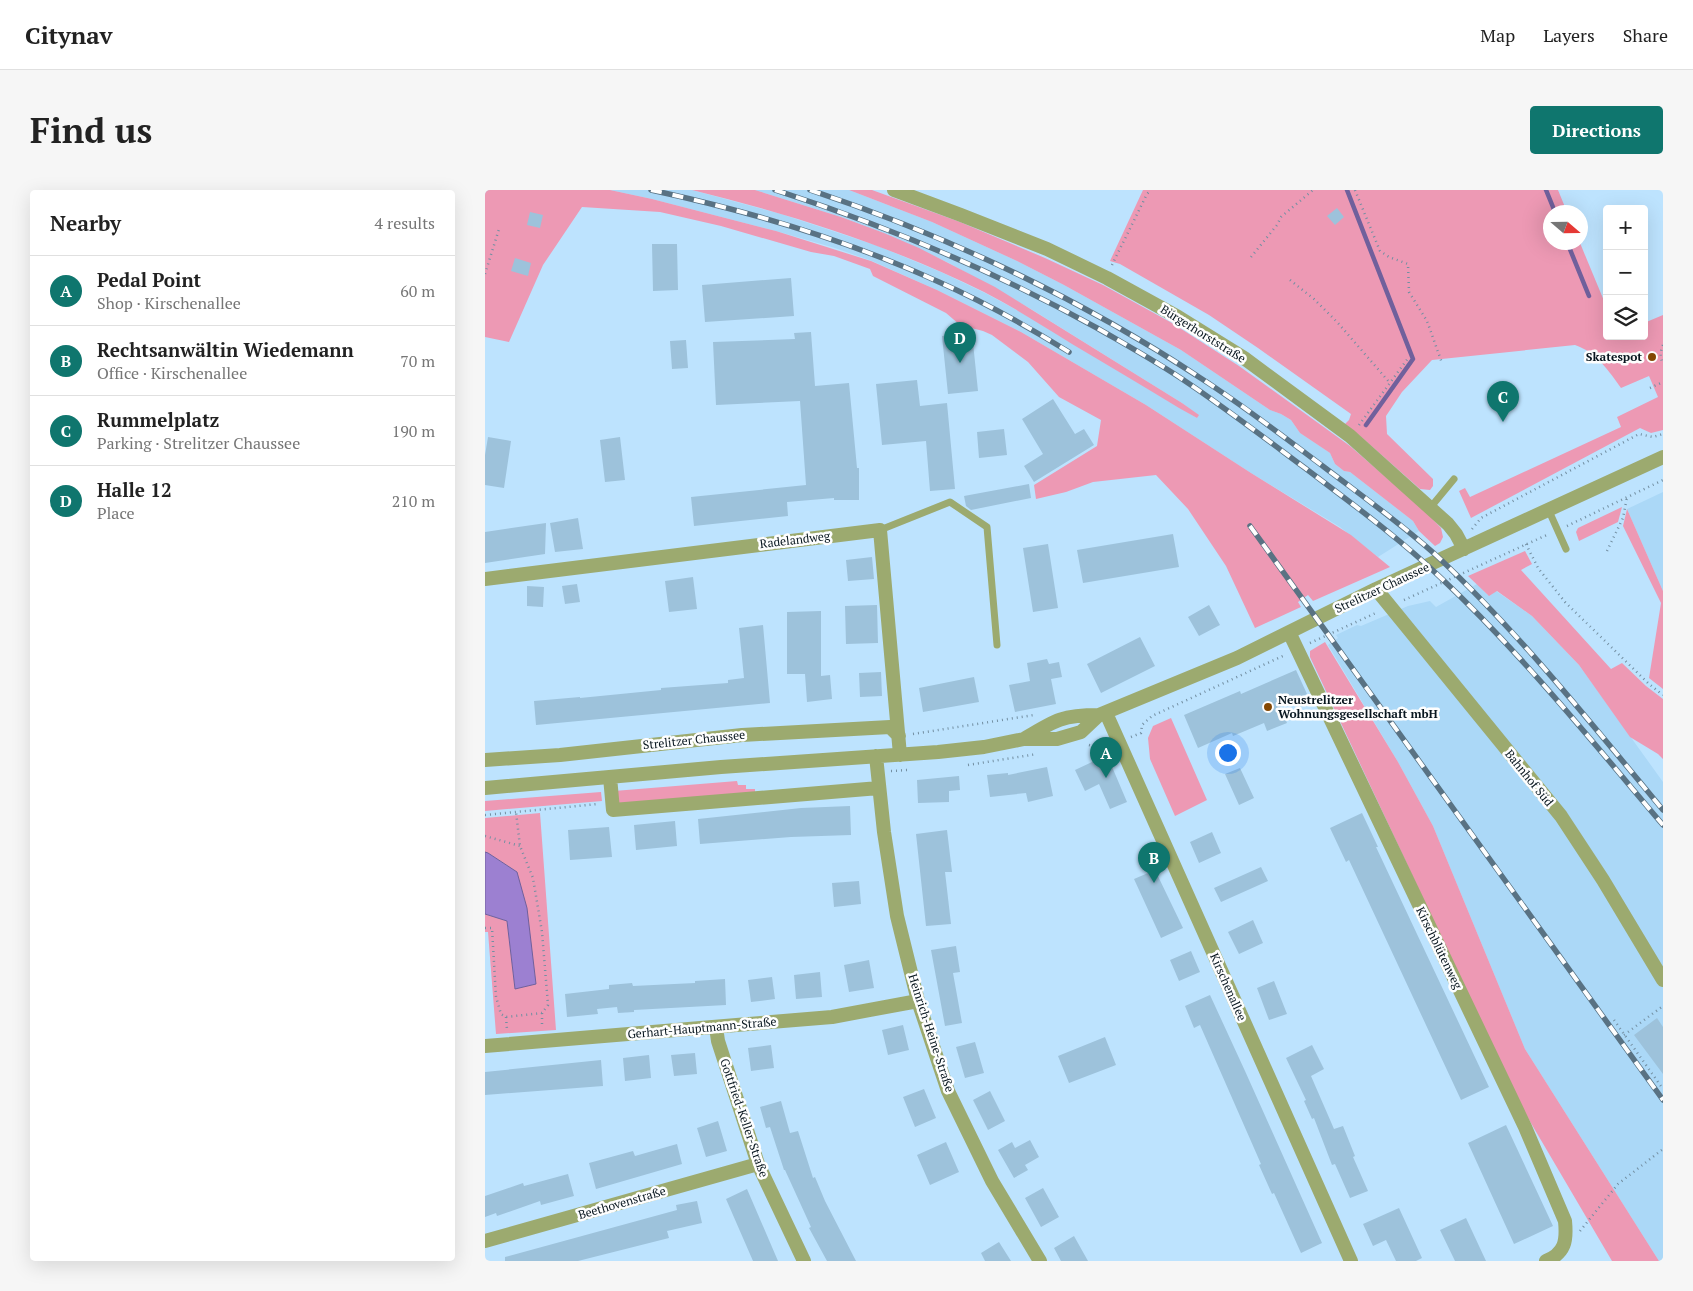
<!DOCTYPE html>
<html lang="en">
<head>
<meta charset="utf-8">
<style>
	:root { --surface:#fff; --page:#f6f6f6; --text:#222; --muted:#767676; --line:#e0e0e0; --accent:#0f766e }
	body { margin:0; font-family:"PT Serif",serif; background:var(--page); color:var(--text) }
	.controls { position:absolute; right:15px; top:15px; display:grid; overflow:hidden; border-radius:5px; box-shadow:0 5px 20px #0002 }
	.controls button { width:45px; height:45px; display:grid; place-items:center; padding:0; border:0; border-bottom:1px solid var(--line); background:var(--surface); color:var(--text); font:25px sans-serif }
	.compass { position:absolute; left:1058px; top:15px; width:45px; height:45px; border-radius:50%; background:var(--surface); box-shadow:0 5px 20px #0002; rotate:110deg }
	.you { position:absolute; left:742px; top:562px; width:18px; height:18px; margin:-12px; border:4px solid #fff; border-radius:50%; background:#1a73e8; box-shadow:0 0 0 8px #1a73e833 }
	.badge { display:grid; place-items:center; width:32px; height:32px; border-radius:50%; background:var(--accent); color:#fff; font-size:16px; font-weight:700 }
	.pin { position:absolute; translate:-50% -41px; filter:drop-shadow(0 1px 2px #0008) }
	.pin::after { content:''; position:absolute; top:26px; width:18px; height:15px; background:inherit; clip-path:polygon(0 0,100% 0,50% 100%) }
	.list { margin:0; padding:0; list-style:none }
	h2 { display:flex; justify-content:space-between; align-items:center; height:65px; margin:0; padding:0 20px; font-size:21px }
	h2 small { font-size:16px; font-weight:400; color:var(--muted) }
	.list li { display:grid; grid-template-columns:32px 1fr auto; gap:15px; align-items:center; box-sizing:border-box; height:70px; padding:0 20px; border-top:1px solid var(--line) }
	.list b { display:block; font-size:19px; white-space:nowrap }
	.list p { margin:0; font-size:16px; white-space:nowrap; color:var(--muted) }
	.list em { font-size:16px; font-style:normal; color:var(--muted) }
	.icon { flex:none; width:28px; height:28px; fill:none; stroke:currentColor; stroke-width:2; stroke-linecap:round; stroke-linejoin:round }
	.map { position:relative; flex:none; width:1178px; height:1071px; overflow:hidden; border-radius:5px }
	header { display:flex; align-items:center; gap:30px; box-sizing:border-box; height:70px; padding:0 25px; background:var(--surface); border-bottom:1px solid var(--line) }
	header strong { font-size:24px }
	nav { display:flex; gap:28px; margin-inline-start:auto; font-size:18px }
	.intro { display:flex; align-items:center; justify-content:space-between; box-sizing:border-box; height:120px; padding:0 30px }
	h1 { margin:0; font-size:35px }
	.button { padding:12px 22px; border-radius:5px; background:var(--accent); color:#fff; font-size:18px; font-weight:700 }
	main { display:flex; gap:30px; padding:0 30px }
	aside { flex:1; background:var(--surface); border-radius:5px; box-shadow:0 5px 20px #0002 }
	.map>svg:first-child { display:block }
	.built { fill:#abd8f7 }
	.green { fill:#ed99b4 }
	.water { fill:#9c80d1; stroke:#70609c }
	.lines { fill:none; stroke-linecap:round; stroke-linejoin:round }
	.stream { stroke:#70609c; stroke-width:4.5 }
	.building { fill:#9dc2db }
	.path { stroke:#738fa2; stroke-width:2.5; stroke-dasharray:1 4; stroke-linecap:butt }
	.service { stroke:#9caa6f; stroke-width:7 }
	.minor { stroke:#9caa6f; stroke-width:14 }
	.rail-casing { stroke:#597283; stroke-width:5.5 }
	.rail { stroke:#fefefe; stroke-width:4; stroke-dasharray:11; stroke-linecap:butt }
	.poi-dot { fill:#844804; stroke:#fefefe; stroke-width:2 }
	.labels { text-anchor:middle; stroke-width:5; stroke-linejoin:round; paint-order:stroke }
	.street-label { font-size:12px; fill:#08161f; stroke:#fefefe }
	.poi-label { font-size:12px; font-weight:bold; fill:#08161f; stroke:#fefefe; text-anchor:end }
</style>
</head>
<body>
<header>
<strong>Citynav</strong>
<nav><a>Map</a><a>Layers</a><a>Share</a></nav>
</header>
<div class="intro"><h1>Find us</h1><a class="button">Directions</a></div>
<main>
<aside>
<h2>Nearby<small>4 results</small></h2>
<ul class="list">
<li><span class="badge">A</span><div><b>Pedal Point</b><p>Shop · Kirschenallee</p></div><em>60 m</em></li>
<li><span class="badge">B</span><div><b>Rechtsanwältin Wiedemann</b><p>Office · Kirschenallee</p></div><em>70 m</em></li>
<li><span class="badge">C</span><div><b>Rummelplatz</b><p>Parking · Strelitzer Chaussee</p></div><em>190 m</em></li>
<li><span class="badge">D</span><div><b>Halle 12</b><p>Place</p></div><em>210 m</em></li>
</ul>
</aside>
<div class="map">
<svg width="1178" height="1071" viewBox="0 0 1178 1071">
	<rect width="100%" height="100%" fill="#bde3fe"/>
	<path class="built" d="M125 0H207L296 24 393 56 458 83 500 103 543 126 712 228 713 225 697 213 546 119 464 73 399 43 356 27 270 0H364L447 32 532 71 579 95 696 160 785 220 796 224 806 230 815 243 845 263 850 274 859 281 865 282 928 331 934 341 893 367 855 337 766 283 661 215 536 142 452 100 387 71 350 58 291 41 167 9Z
		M1178 302V401L1142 319Z
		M992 394 1003 405 1011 401 1047 426 1094 475 1178 592V1071H1174L1040 859 948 636 913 572 843 455 853 448 851 445 872 435 876 436 923 416 945 411 951 417Z"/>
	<path class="green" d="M0 0H125L167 9 291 41 386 71 452 100 536 142 661 215 766 283 866 345 905 377 828 411 823 405 813 412 816 417 770 438 741 376 703 319 671 285 608 292 581 302 551 309 549 295 612 256 616 230 574 207 543 172 507 145 498 141 475 135 461 123 388 86 385 79 349 66 326 62 236 36 175 22 97 17 58 75 24 152 0 147Z
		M207 0H270L356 27 399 43 434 58 510 97 697 213 714 225 712 228 694 218C659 197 623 175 587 154 558 136 530 118 499 102 406 56 308 25 207 0Z
		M364 0H387L475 32 560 68 618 95 687 133 754 176 865 256 941 322 956 338 958 347 955 353 950 356 934 341 928 331 865 282 859 281 850 274 845 263 815 243 806 230 796 224 785 220 696 160 579 95 532 71 447 32Z
		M658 0H1073L1082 22H1066V52L1095 53 1122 118V146H1159V133L1178 125V240L1166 243 1155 238 986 328 974 301 980 298 985 307 1136 237 1132 227 1173 207 1164 186 1136 198C1124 181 1111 162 1090 155L947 170 917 202 901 226 902 244 948 289V296L945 300 935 299 874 245 860 234 864 230 866 224 773 158 724 125 635 74 625 71Z
		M1137 317 1133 332 1094 351 1091 342 1093 338Z
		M1142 319 1178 401V499L1164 488 1176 413 1138 336Z
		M1040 361 1047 374 1036 380 1126 479 1137 473 1161 496 1178 509V569L1173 564 1145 547 1094 475 1047 426 1012 401 1004 406 983 386Z
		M840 452 913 572 948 636 1040 859 1174 1071H1127L1033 911 825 467V461Z
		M686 528 722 610 690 626 665 569 663 548 668 536Z
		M252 591 253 595H261V599H270V603L130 614 129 601Z
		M116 602 117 611 0 621V611Z
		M55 623 71 840 11 844 3 742H0V724L22 731 30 798 51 794 32 682 3 663 0 662V628Z"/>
	<path class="water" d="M0 662 3 663 32 682 42 718 51 794 30 799 22 731 0 724Z"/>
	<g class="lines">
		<path class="stream" d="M862 0 928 169 881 235
			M1061 0 1070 22
			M1082 52 1104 106"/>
	</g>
	<path class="building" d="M852 18 859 27 850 35 842 26Z
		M45 22 58 25 55 38 42 35Z
		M167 54H192L193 100 168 101Z
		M30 68 46 73 43 86 26 81Z
		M306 88 309 126 220 132 217 95Z
		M326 142 330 196 364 193 372 278H374V310H349V308L302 312 303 326 209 336 206 307 321 295 315 211 231 215 228 152 310 149 309 143Z
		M487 143 493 201 463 204 457 146Z
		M201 150 203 178 187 179 185 151Z
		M432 190 435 216 462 213 470 299 445 301 441 251 397 255 391 194Z
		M568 209 590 244 599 239 609 255 549 292 539 276 558 264 537 229Z
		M519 239 522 265 494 268 492 242Z
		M3 247 26 251 19 298 0 295V265Z
		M135 247 140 290 120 292 115 250Z
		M544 294 546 308 486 320 481 316 479 306Z
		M93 328 98 359 70 362 65 333Z
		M61 333 60 364 0 373V342Z
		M688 344 694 377 598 393 592 360Z
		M563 354 573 418 548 422 538 358Z
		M387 367 389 389 363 391 361 370Z
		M208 387 212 419 184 422 180 391Z
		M92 394 95 412 80 414 77 396Z
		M42 396 59 397 58 417 42 416Z
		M392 415 393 453 361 454 360 416Z
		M724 415 735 435 714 446 703 427Z
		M336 421V486L345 485 347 509 322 512 320 484H302V422Z
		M278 435 285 513 51 535 49 511 95 507V508L176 500V498L243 493V490L259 488 254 438Z
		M655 447 670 476 616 503 602 474Z
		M562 469 564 474 574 472 577 487 566 489 571 514 530 522 524 495 545 491 542 473Z
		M811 480 822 504 795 517 802 533 782 541 779 533 748 546 747 543 713 558 699 525 755 501 756 504Z
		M396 482 397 506 375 507 374 483Z
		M489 487 494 512 438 522 434 498Z
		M622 565 642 612 625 619 614 594 600 601 590 580Z
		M562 577 568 606 543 612 541 603 505 607 502 585 523 583V585Z
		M755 578 769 608 754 615 740 584Z
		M474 586 475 600 464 601V612L433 613 432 590Z
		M365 616 366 645 306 647 215 654 213 629 316 618Z
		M877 623 893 657H891L1004 897 976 910 864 670 861 672 845 638Z
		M190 631 192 656 151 660 149 635Z
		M124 637 127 667 85 670 83 640Z
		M462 640 467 682H460L466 734 441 736 431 644Z
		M727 642 736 663 714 673 705 652Z
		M776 677 783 691 736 712 729 698Z
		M670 680 698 738 676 748 649 689Z
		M374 691 376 714 349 717 347 693Z
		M768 730 778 753 754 764 743 742Z
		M471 756 475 782 468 783 477 833 460 836 446 760Z
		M706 761 715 782 694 791 685 770Z
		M384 770 389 798 364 802 359 775Z
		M335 782 337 807 311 809 309 785Z
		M287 787 290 809 266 812 263 790Z
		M240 789 241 815 149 820V822L133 823 132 817 112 819 113 824 82 827 80 804 124 799V795L147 793 148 796 210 793V791Z
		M789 791 802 824 784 830 772 798Z
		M725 805 760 881 837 1053 816 1063 789 1003 787 1004 774 975 776 974 715 835 709 838 700 816Z
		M1172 828 1178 837V884L1149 845Z
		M418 835 424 860 403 865 397 840Z
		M620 847 631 875 584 893 573 866Z
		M490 852 499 883 480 888 471 857Z
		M286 855 289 878 266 881 263 858Z
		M827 855 839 879 826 886 849 939 858 936 870 966 868 967 883 1001 865 1008 850 974 847 975 829 928 827 929 819 911 821 910 801 868Z
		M210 863 212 884 189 886 186 865Z
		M164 865 166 888 140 891 138 868Z
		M116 870 118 896 0 905V882Z
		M439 899 451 928 430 937 418 907Z
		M505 901 520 931 503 940 488 910Z
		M296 911 305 943 313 941 328 988 330 987 340 1011 371 1071H342L324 1038 326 1037 300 980H299L285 937 281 938 275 917Z
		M233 931 242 961 221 967 212 938Z
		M1021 935 1068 1036 1029 1054 983 953Z
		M545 950 554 967 540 975 543 980 529 988 513 960 527 952 530 958Z
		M461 952 474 982 445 995 432 965Z
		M192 954 197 974 111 999 104 973 148 961 150 966Z
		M83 984 89 1006 56 1015 55 1011 12 1026 11 1023 0 1027V1006L38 993 39 996Z
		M558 998 574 1027 556 1037 540 1008Z
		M262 999 293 1071H268L241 1009Z
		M212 1011 217 1033 182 1041 184 1048 93 1071H20V1067L192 1020 191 1015Z
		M914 1018 937 1068 931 1071H911L901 1050 888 1056 878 1034Z
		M981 1028 1001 1071H970L955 1040Z
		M589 1046 603 1071H576L569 1058Z
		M514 1052 526 1071H500L496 1063Z"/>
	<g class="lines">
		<path class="path" d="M870 0 895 61 904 67 923 74 924 102 942 131 957 173
			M766 67 792 35 796 27 828 0
			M627 75 662 4 666 0
			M0 84 14 39
			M805 90 829 109 853 133 905 193
			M1178 155C1175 162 1175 167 1178 174
			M1165 198 1178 192
			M874 235 924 167
			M1082 336 1178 290
			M987 339 996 328 1154 244 1168 247 1178 244
			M1041 354 1053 378 1080 412 1164 494 1178 505
			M1122 361 1138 328 1142 307
			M919 410 1064 344
			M825 453 893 422
			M428 544 549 525
			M646 547 656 543 657 535 667 526 800 465
			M604 555 617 559 622 557
			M483 575 552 564
			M406 581 423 580
			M0 625 113 614
			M0 646 35 656
			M0 738H7L11 807 16 824 21 827 57 823 63 815 57 742 48 688 35 656 31 622
			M57 823V837
			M21 827 22 840
			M1129 830 1178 899
			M1139 845 1178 816
			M1095 1041 1133 994 1178 959"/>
		<path class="service" d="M945 318 969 289
			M1064 321 1081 359
			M395 340 465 312 502 337 512 455"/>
		<path class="minor" d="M409 0 476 25 562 59 622 88 693 127 759 168 865 246 963 334 971 344 979 359
			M0 389 395 340 415 565
			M891 399 1076 626 1118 690 1178 790
			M804 442 1040 937 1080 1031C1082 1051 1080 1063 1061 1071
			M621 523 866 1071
			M539 549C570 530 577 525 614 525L752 468 891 399 1178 267
			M391 566 399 642 412 726 433 811 463 901 507 991 555 1071
			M0 570 75 565 257 545 405 537 414 546
			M125 587 128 620 394 598
			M0 598 236 577 453 562 499 557 539 549H572L596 542 614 525
			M231 837 233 851 273 974 319 1071
			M0 856 347 827 433 811
			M0 1051 273 974"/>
		<g class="rail-casing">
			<path id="rail" d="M166 0C264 21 362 50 454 92 499 112 542 136 584 162
				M290 0C402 36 509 81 612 138 643 156 674 173 703 193 743 220 781 249 820 278 866 313 913 347 955 387 1036 463 1106 550 1178 635
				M325 0C463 46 596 109 717 189 759 216 799 247 839 277 877 306 917 334 953 367 1035 444 1106 533 1178 620
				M765 336 1178 910"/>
		</g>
		<use href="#rail" class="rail"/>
	</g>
	<g class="poi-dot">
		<circle cx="1167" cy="167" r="5"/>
		<circle cx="783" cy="517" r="5"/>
	</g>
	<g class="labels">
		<g class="street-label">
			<text transform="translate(718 144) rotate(32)" y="4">Bürgerhorststraße</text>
			<text transform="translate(310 350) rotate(-7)" y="4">Radelandweg</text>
			<text transform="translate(897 398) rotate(-25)" y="4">Strelitzer Chaussee</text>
			<text transform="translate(209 550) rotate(-6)" y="4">Strelitzer Chaussee</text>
			<text transform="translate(1044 588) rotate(51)" y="4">Bahnhof Süd</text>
			<text transform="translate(954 758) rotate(64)" y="4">Kirschblütenweg</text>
			<text transform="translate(743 797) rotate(66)" y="4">Kirschenallee</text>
			<text transform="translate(217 838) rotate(-5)" y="4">Gerhart-Hauptmann-Straße</text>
			<text transform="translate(446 843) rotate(72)" y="4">Heinrich-Heine-Straße</text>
			<text transform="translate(259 928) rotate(71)" y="4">Gottfried-Keller-Straße</text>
			<text transform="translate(137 1013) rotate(-16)" y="4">Beethovenstraße</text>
		</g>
		<g class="poi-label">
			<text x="1157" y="171">Skatespot</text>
			<text x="793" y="514" text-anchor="start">Neustrelitzer<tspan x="793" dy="14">Wohnungsgesellschaft mbH</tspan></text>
		</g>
	</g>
</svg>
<div class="controls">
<button>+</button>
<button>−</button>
<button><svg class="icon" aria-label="layers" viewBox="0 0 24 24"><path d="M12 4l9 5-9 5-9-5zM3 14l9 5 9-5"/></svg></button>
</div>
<svg class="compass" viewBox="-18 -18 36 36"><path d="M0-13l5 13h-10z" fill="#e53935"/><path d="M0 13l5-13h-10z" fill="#767676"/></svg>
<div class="you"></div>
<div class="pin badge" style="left:621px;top:588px">A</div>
<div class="pin badge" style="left:669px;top:693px">B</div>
<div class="pin badge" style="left:1018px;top:232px">C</div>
<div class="pin badge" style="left:475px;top:173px">D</div>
</div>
</main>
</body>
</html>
